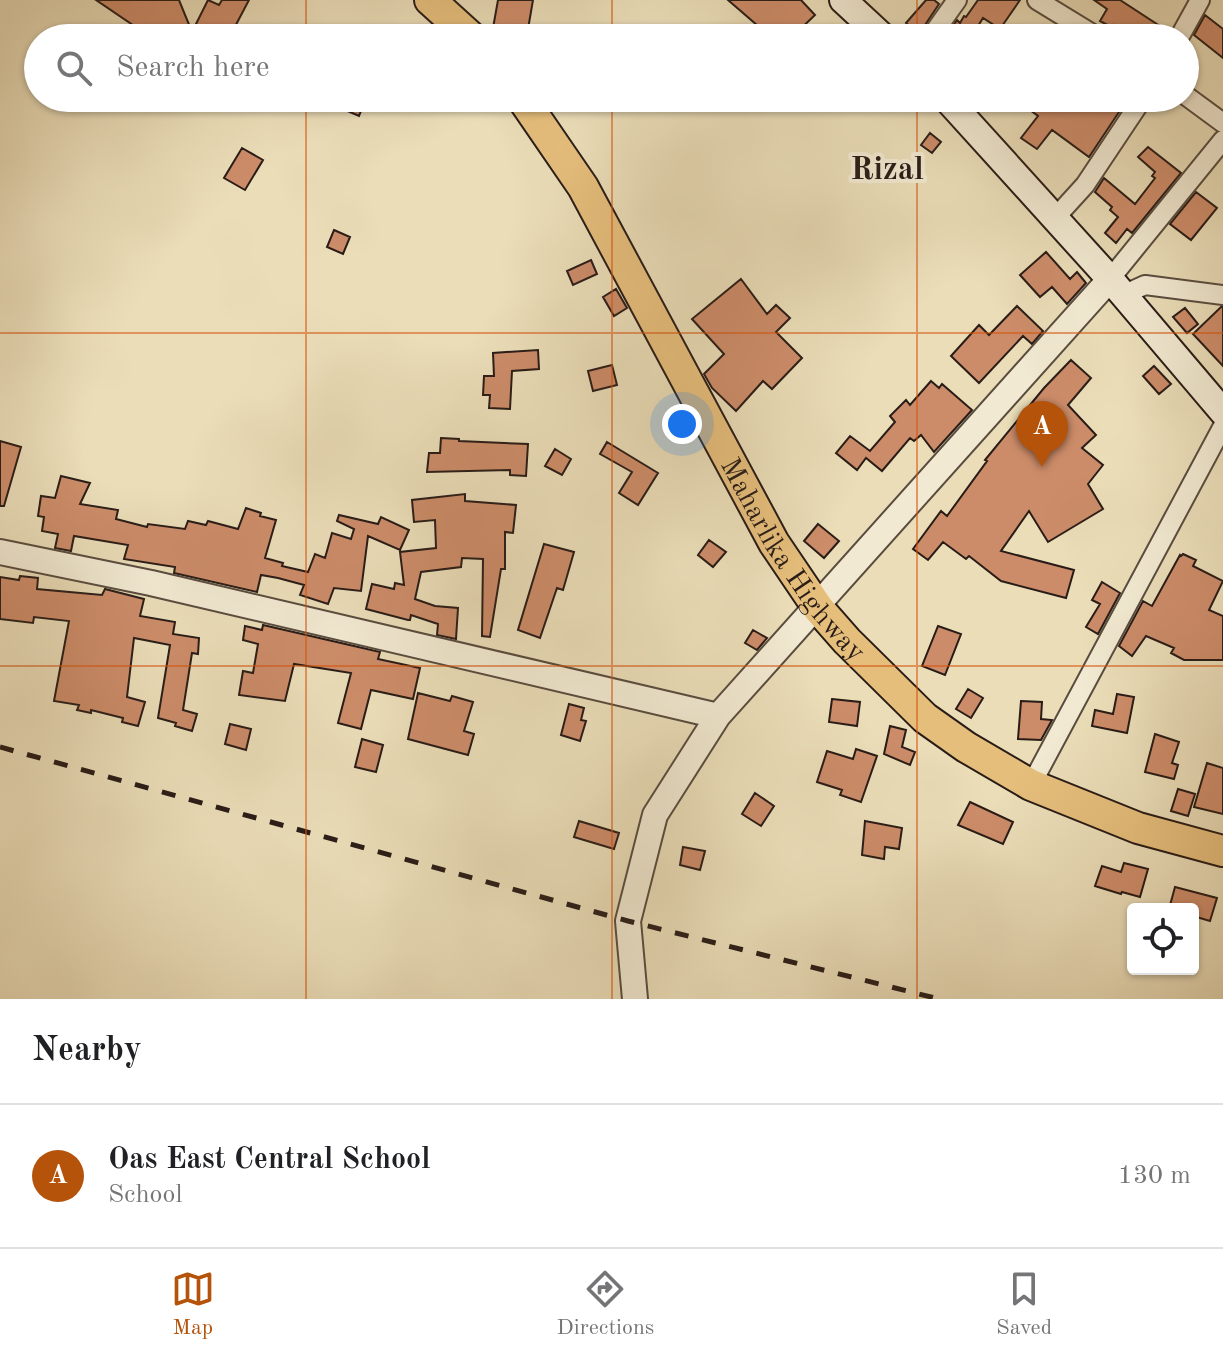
<!DOCTYPE html>
<html lang="en">
<head>
<meta charset="utf-8">
<style>
	:root { --surface:#fff; --page:#f2f2f2; --text:#202124; --muted:#757577; --line:#e0e0e0; --accent:#b45309 }
	body { margin:0; font-family:"Old Standard TT",serif; background:var(--page); color:var(--text) }
	.controls { position:absolute; right:24px; bottom:24px; display:grid; overflow:hidden; border-radius:8px; box-shadow:0 2px 6px #0004 }
	.controls button { width:72px; height:72px; display:grid; place-items:center; padding:0; border:0; border-bottom:2px solid var(--line); background:var(--surface); color:var(--text); font:40px sans-serif }
	.you { position:absolute; left:682px; top:424px; width:28px; height:28px; margin:-20px; border:6px solid #fff; border-radius:50%; background:#1a73e8; box-shadow:0 0 0 12px #1a73e833 }
	.badge { display:grid; place-items:center; width:52px; height:52px; border-radius:50%; background:var(--accent); color:#fff; font-size:26px; font-weight:700 }
	.pin { position:absolute; translate:-50% -66px; filter:drop-shadow(0 2px 4px #0008) }
	.pin::after { content:''; position:absolute; top:42px; width:28px; height:24px; background:inherit; clip-path:polygon(0 0,100% 0,50% 100%) }
	.list { margin:0; padding:0; list-style:none }
	h2 { display:flex; justify-content:space-between; align-items:center; height:104px; margin:0; padding:0 32px; font-size:34px }
	h2 small { font-size:26px; font-weight:400; color:var(--muted) }
	.list li { display:grid; grid-template-columns:52px 1fr auto; gap:24px; align-items:center; box-sizing:border-box; height:144px; padding:0 32px; border-top:2px solid var(--line) }
	.list b { display:block; font-size:30px; white-space:nowrap }
	.list p { margin:0; font-size:26px; white-space:nowrap; color:var(--muted) }
	.list em { font-size:26px; font-style:normal; color:var(--muted) }
	.icon { flex:none; width:44px; height:44px; fill:none; stroke:currentColor; stroke-width:2; stroke-linecap:round; stroke-linejoin:round }
	.map { position:relative; flex:none; width:1223px; height:999px; overflow:hidden }
	.search { position:absolute; background:var(--surface); box-shadow:0 2px 6px #0004; left:24px; right:24px; top:24px; height:88px; display:flex; align-items:center; gap:20px; box-sizing:border-box; padding:0 28px; border-radius:44px; color:var(--muted); font-size:30px }
	.sheet { height:248px; background:var(--surface) }
	nav { display:flex; justify-content:space-around; align-items:center; box-sizing:border-box; height:112px; border-top:2px solid var(--line); background:var(--surface); font-size:22px; color:var(--muted) }
	nav a { display:grid; justify-items:center; gap:4px }
	nav .on { color:var(--accent) }
	.map>svg:first-child { display:block }
	.building { fill:#cc8c69; stroke:#291c17; stroke-width:2 }
	.lines { fill:none; stroke-linecap:round; stroke-linejoin:round }
	.minor-casing { stroke:#594c3f; stroke-width:22 }
	.tertiary-casing { stroke:#594c3f; stroke-width:28 }
	.secondary-casing { stroke:#291c17; stroke-width:30 }
	.trunk-casing { stroke:#291c17; stroke-width:34 }
	.minor { stroke:#f1e9d1; stroke-width:18 }
	.tertiary { stroke:#f1e9d1; stroke-width:24 }
	.secondary { stroke:#f1e9d1; stroke-width:26 }
	.trunk { stroke:#e5be7c; stroke-width:30 }
	.rail { stroke:#291c17; stroke-width:5; stroke-dasharray:14 14; stroke-linecap:butt }
	.grid { fill:none; stroke:#d5530d; stroke-width:2; stroke-opacity:0.55 }
	.labels { text-anchor:middle; stroke-width:8; stroke-linejoin:round; paint-order:stroke }
	.street-label { font-size:28px; fill:#291c17; stroke:#f1e9d1 }
	.quarter-label { font-size:32px; font-weight:bold; fill:#291c17; stroke:#f1e9d1 }
</style>
</head>
<body>
<div class="map">
<svg width="1223" height="999" viewBox="0 0 1223 999">
	<rect width="100%" height="100%" fill="#eaddb8"/>
	<filter id="stains"><feTurbulence type="fractalNoise" baseFrequency=".0025" numOctaves="4"/><feColorMatrix values="0 0 0 0 .2 0 0 0 0 .09 0 0 0 0 .02 0 0 0 .5 -.17"/></filter>
	<radialGradient id="worn" r=".72"><stop offset=".6" stop-color="#630" stop-opacity="0"/><stop offset="1" stop-color="#630" stop-opacity=".3"/></radialGradient>
	<path class="building" d="M96 0H179L192 32 208 0 219 5 222 0H249L229 38H152Z
		M498 0H533L527 35 493 28Z
		M728 0H801L815 15 791 38H750L758 26Z
		M926 0H934L939 4 919 34 906 23Z
		M978 0H1020L1000 29 983 18 973 34 978 38H945L957 20 960 23 964 16 966 17Z
		M1094 0H1120L1169 32 1167 38H1134L1114 25 1113 28 1100 21 1107 9Z
		M1205 15 1223 29V58L1194 35Z
		M317 98H366L359 116Z
		M1014 98H1104L1119 112 1089 157 1052 130 1037 149 1021 138 1038 116Z
		M930 133 941 142 932 153 921 145Z
		M1148 147 1181 173 1132 233 1127 229 1116 243 1105 233 1118 217 1110 210 1112 207 1095 192 1104 178 1135 204 1155 178 1152 176 1155 172 1138 157Z
		M242 148 263 160 245 190 224 178Z
		M1196 192 1217 208 1191 240 1170 224Z
		M334 230 350 237 343 254 327 247Z
		M1046 252 1070 279 1077 272 1086 283 1067 304 1052 287 1040 297 1020 275Z
		M591 260 597 274 573 285 567 271Z
		M741 279 767 314 776 305 790 318 776 332 802 358 772 389 763 381 736 411 712 388 704 374 724 354 692 319Z
		M616 289 627 308 614 316 603 297Z
		M1017 306 1043 331 1032 344 1023 336 979 383 951 356 979 325 989 335Z
		M1221 307H1223V366L1193 334Z
		M1185 308 1198 324 1187 333 1173 317Z
		M538 350 539 369 512 371 510 409 489 408 490 395H483L484 376H494L493 353Z
		M1071 360 1091 378 1068 405 1096 435 1082 448 1103 465 1088 484 1103 509 1048 542 1029 511 1001 551 1074 570 1066 598 1001 581 969 556 966 559 943 542 928 560 913 549 941 511 947 516 987 461 985 460 1044 388Z
		M612 365 617 385 593 391 588 371Z
		M1154 366 1171 384 1159 394 1143 376Z
		M931 381 939 388 942 384 972 410 934 452 921 435 914 441 910 438 882 471 866 458 857 470 836 453 850 436 870 451 895 422 890 416 906 400 910 405Z
		M441 438 459 439V441L528 444 526 476 510 475V470L427 472 429 453H440Z
		M0 441 21 447 4 506H0Z
		M607 442 658 473 638 505 619 493 632 472 600 454Z
		M555 449 571 459 562 475 545 466Z
		M61 476 90 483 80 504 118 510 116 519 147 527 148 524 185 529 188 521 206 525 208 521 238 529 246 508 261 513 260 516 276 520 265 558 283 563 282 566 308 572 315 554 325 558 332 533 351 539 354 529 337 521 339 515 378 524 381 517 409 530 400 550 368 536 361 591 334 588 328 604 300 595 304 585 278 578 261 575 257 592 174 573 175 567 124 559 128 545 74 536 71 551 55 548 58 534 42 531 44 517 38 516 41 496 55 498Z
		M465 494V501L516 505 513 533 505 532V569H501L490 637 482 636 483 559 462 558 461 567 421 572 415 599 435 606 458 608 456 639 437 635 438 624 411 615 410 620H408L366 609 372 584 394 589 395 583 404 585 400 552 436 548 435 520 414 522 412 500Z
		M818 524 839 541 824 558 804 541Z
		M709 540 726 552 713 567 698 555Z
		M544 544 574 552 563 590 557 588 540 638 518 630Z
		M1183 554 1196 560 1193 566 1223 581 1209 610 1223 616V660H1184L1171 653 1174 648 1146 636 1132 656 1119 646 1143 601 1152 606 1180 555 1181 556Z
		M20 576 38 578 37 589 102 595 105 589 144 599 140 616 175 622 173 634 199 638 198 654 192 653 183 710 197 714 192 731 175 726 176 723 158 718 170 645 134 638 127 697 145 702 138 726 122 722 123 718 91 710V713L77 710 79 705 54 701 69 621 34 617 33 623 0 619V577L19 580Z
		M1102 582 1120 593 1098 634 1086 627 1100 604 1092 600Z
		M263 625 380 652 378 659 420 668 413 699 371 690 361 729 338 723 351 673 294 664 285 701 239 695 243 671 253 673 258 644 243 640 245 626 262 630Z
		M938 626 961 634 945 675 922 666Z
		M753 630 767 638 757 650 745 643Z
		M968 689 983 698 971 718 956 709Z
		M418 693 450 701 452 696 473 702 464 731 474 734 468 755 408 739Z
		M1117 694 1134 697 1127 733 1092 726 1095 710 1113 714Z
		M832 699 860 702 857 726 829 722Z
		M1021 701 1042 702 1041 719 1052 720 1041 740 1018 739Z
		M569 704 584 708 581 720 586 721 580 741 561 735Z
		M230 724 251 729 246 750 225 744Z
		M890 726 906 730 902 747 915 752 910 765 884 754Z
		M1155 734 1179 742 1172 763 1178 765 1174 779 1145 772Z
		M362 739 383 745 376 772 355 767Z
		M856 749 877 756 861 802 840 795 842 790 817 782 827 751 853 759Z
		M1207 763 1223 768V814L1194 807Z
		M1178 789 1195 794 1188 816 1171 811Z
		M755 793 774 806 761 826 742 814Z
		M970 802 1013 822 1003 844 958 825Z
		M579 821 619 833 614 849 574 837Z
		M865 821 902 828 899 849 885 847 884 859 862 855Z
		M683 847 705 851 700 870 680 865Z
		M1124 863 1148 869 1140 897 1122 892 1121 894 1095 886 1102 866 1121 872Z
		M1175 887 1217 898 1210 921 1193 916V909H1169Z"/>
	<g class="lines">
		<g class="minor-casing">
			<path id="minor" d="M1037 0 1099 38
				M930 38 957 0
				M1179 38 1200 0
				M1185 95 1223 123
				M1055 218 1085 185 1143 98
				M1110 279 1223 140
				M1123 295 1145 285 1223 295
				M1031 785 1223 426"/>
		</g>
		<g class="tertiary-casing">
			<path id="tertiary" d="M0 552 151 583 718 716
				M635 999 628 921 655 815 718 716 1110 279"/>
		</g>
		<g class="secondary-casing">
			<path id="secondary" d="M843 0 884 38
				M946 98 1110 279 1223 412"/>
		</g>
		<g class="trunk-casing">
			<g id="trunk">
				<path d="M430 0 472 38"/>
				<path id="s1" d="M522 98 583 187 774 543 818 608 847 641 925 718 966 747 1031 785 1138 828 1223 851"/>
			</g>
		</g>
		<use href="#minor" class="minor"/>
		<use href="#tertiary" class="tertiary"/>
		<use href="#secondary" class="secondary"/>
		<use href="#trunk" class="trunk"/>
		<path class="rail" d="M0 747 628 921 939 999"/>
	</g>
	<path class="grid" d="M306 0V38M612 0V38M917 0V38M306 98V999M612 98V999M917 98V999M0 333H1223M0 666H1223"/>
	<g class="labels">
		<g class="street-label">
			<text dy="10" stroke="none"><textPath href="#s1" startOffset="536">Maharlika Highway</textPath></text>
		</g>
		<g class="quarter-label">
			<text x="887" y="179">Rizal</text>
		</g>
	</g>
	<rect width="100%" height="100%" filter="url(#stains)"/>
	<rect width="100%" height="100%" fill="url(#worn)"/>
</svg>
<div class="controls">
<button><svg class="icon" aria-label="locate" viewBox="0 0 24 24"><circle cx="12" cy="12" r="6"/><path d="M12 2v4M12 18v4M2 12h4M18 12h4"/></svg></button>
</div>
<div class="you"></div>
<div class="pin badge" style="left:1042px;top:467px">A</div>
<div class="search"><svg class="icon" aria-label="search" viewBox="0 0 24 24"><circle cx="10" cy="10" r="6"/><path d="M15 15l6 6"/></svg>Search here</div>
</div>
<section class="sheet">
<h2>Nearby<small></small></h2>
<ul class="list">
<li><span class="badge">A</span><div><b>Oas East Central School</b><p>School</p></div><em>130 m</em></li>
</ul>
</section>
<nav>
<a class="on"><svg class="icon" aria-label="map" viewBox="0 0 24 24"><path d="M3 6l6-2 6 2 6-2v14l-6 2-6-2-6 2zM9 4v14M15 6v14"/></svg>Map</a>
<a><svg class="icon" aria-label="directions" viewBox="0 0 24 24"><path d="M12 3l9 9-9 9-9-9zM9 14v-3h6M13 9l2 2-2 2"/></svg>Directions</a>
<a><svg class="icon" aria-label="saved" viewBox="0 0 24 24"><path d="M7 4h10v16l-5-4-5 4z"/></svg>Saved</a>
</nav>
</body>
</html>
